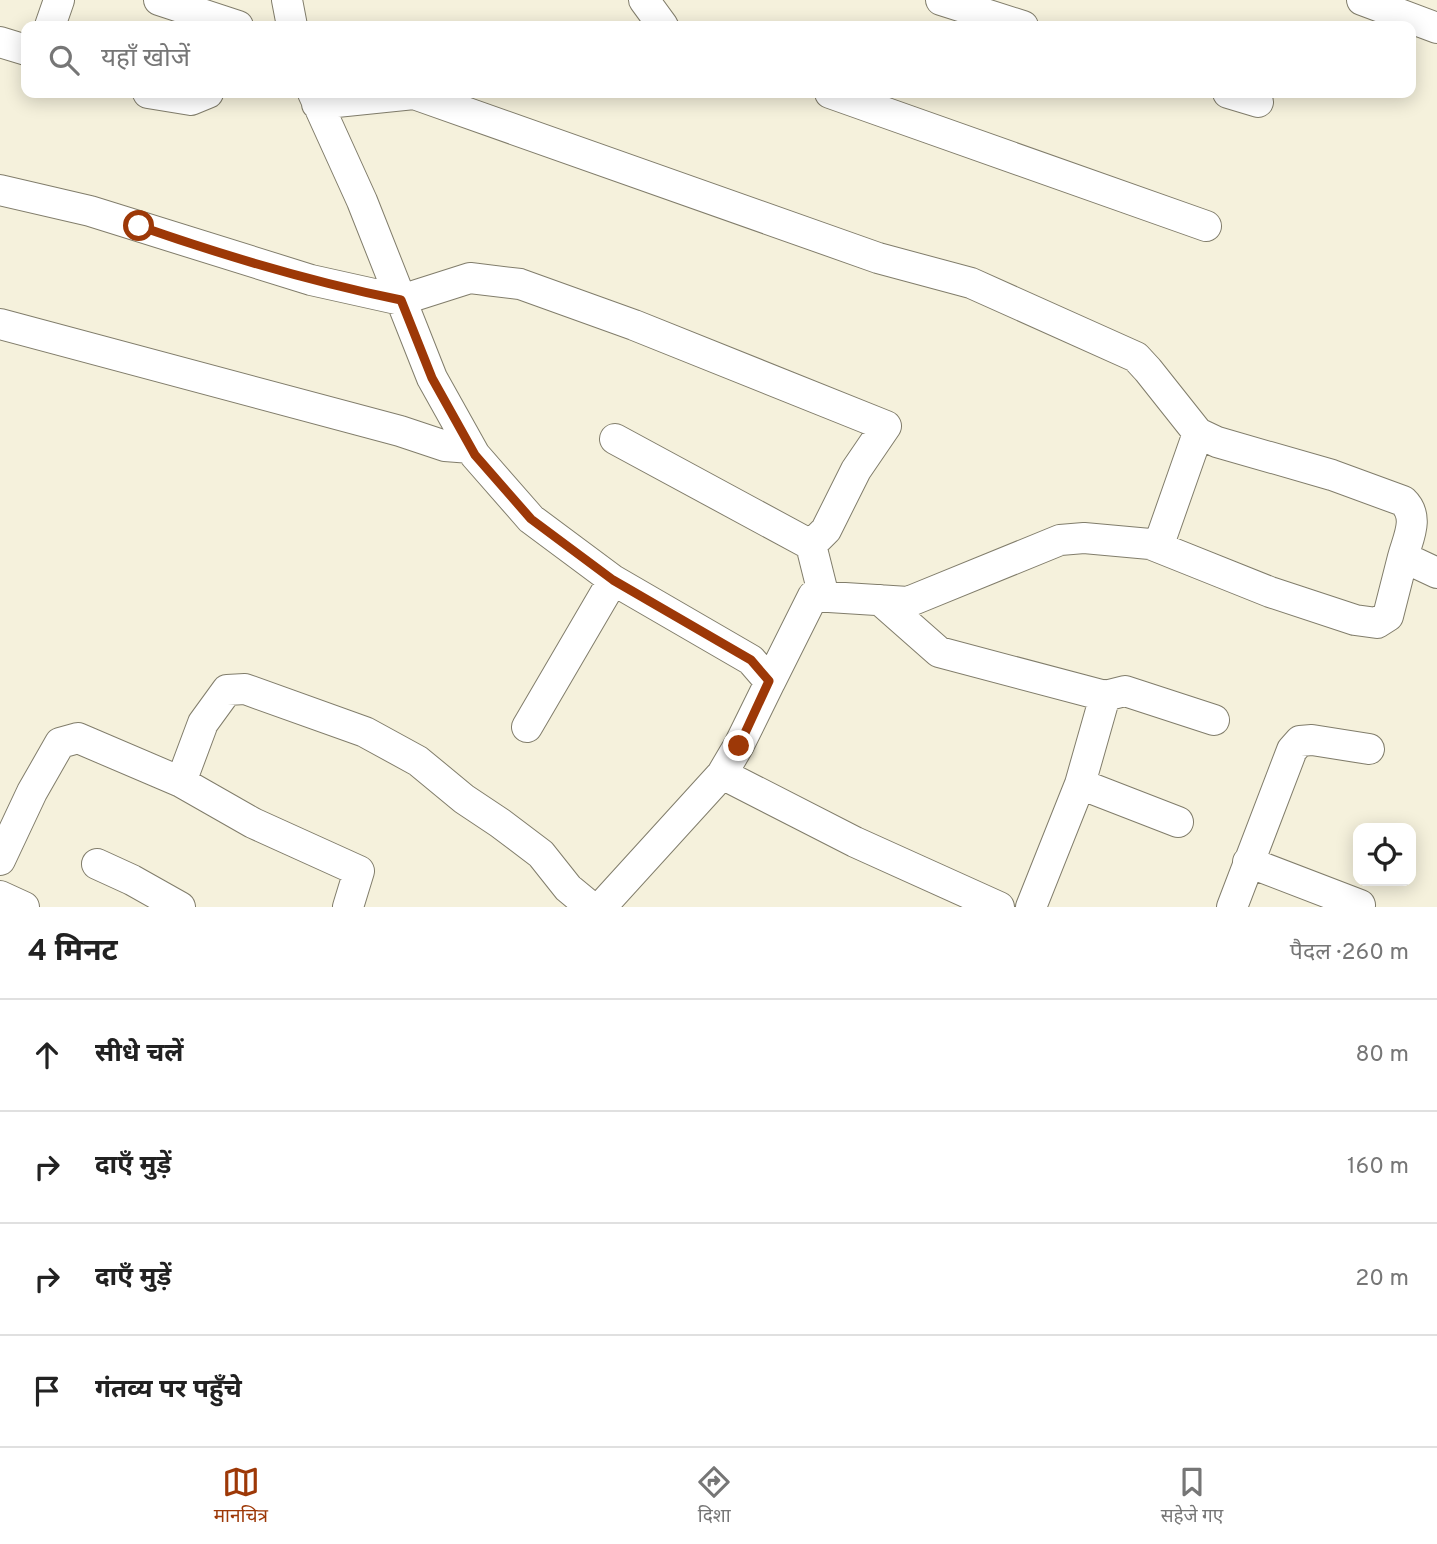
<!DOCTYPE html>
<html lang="hi">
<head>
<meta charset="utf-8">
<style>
	:root { --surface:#fff; --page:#f6f6f6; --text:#222; --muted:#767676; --line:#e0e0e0; --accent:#9d3807 }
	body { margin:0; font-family:Overpass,"Noto Sans Devanagari",sans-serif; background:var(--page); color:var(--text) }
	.controls { position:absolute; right:21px; bottom:21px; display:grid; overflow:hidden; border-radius:14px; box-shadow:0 4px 18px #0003 }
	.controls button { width:63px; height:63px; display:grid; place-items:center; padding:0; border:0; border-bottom:2px solid var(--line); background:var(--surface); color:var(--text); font:35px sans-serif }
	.stop { position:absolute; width:21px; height:21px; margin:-16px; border:5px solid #9d3807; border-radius:50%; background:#fff }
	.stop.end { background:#9d3807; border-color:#fff; box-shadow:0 2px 7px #0008 }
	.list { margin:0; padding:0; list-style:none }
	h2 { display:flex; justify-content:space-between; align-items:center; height:91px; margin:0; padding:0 28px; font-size:30px }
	h2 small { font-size:23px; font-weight:400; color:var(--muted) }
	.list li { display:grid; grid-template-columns:46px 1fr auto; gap:21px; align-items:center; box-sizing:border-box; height:112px; padding:0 28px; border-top:2px solid var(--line) }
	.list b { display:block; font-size:26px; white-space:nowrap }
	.list em { font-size:23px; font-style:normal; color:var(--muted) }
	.icon { flex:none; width:38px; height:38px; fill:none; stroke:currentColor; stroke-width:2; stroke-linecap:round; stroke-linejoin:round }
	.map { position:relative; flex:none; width:1437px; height:907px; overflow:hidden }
	.search { position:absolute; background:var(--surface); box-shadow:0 4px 18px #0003; left:21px; right:21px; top:21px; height:77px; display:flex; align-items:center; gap:18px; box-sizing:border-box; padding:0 24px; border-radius:14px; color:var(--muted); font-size:26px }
	.sheet { height:539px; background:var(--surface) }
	nav { display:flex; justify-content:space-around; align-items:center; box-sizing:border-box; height:98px; border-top:2px solid var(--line); background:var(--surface); font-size:19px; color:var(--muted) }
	nav a { display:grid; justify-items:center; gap:4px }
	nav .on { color:var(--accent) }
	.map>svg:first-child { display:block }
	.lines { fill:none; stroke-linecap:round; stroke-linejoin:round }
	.minor-casing { stroke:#817d6b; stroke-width:32 }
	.minor { stroke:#fff; stroke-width:30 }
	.route { stroke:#9d3807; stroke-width:9 }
</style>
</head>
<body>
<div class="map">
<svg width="1437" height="907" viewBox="0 0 1437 907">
	<rect width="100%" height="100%" fill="#f5f1dc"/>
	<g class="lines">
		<g class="minor-casing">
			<path id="minor" d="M159 0 238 26
				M287 0 292 26
				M644 0 663 26
				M941 0 1023 26
				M1362 0 1437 28
				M50 26 59 0
				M0 42 26 50
				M148 93 191 100 208 93
				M313 93 362 201 432 378 475 455 531 519 613 580 751 660 770 682 739 745 722 774 601 907
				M830 93 1206 226
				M1228 93 1258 102
				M317 104 414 94 878 258 971 283 1136 357 1148 370 1198 433 1217 442 1332 475 1403 501C1420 517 1408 538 1403 557L1437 573
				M0 190 90 211 311 280 401 300 470 278 520 284 634 325 886 426 856 470 826 530 811 545 824 597
				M0 324 400 431 445 446 471 448
				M615 439 811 545
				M1158 547 1198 433
				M880 600 939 652 1105 696 1125 691 1214 720
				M770 682 813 596 908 602 1060 540 1084 538 1150 544 1270 592 1355 620 1377 623 1388 616 1403 557
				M527 727 613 580
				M722 774 855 842 999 907
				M181 782 253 823 359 871 348 907
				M1080 784 1178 822
				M0 860 32 792 60 743 78 738 181 782 203 723 227 690 245 689 365 732 418 761 464 799 500 823 541 854 568 888 591 907
				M1248 862 1360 905
				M97 864 132 880 180 907
				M0 896 24 907
				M1031 907 1080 784 1105 696
				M1232 907 1292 750 1300 741 1312 740 1369 749"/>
		</g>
		<use href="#minor" class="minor"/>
	</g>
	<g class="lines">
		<path class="route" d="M139 226C225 256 312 282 401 300L432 378 475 455 531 519 613 580 751 660 769 681 739 746"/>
	</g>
</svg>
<div class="controls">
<button><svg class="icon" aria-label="locate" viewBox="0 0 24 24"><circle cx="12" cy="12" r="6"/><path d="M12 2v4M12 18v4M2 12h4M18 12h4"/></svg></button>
</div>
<div class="stop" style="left:139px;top:226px"></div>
<div class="stop end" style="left:739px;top:746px"></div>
<div class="search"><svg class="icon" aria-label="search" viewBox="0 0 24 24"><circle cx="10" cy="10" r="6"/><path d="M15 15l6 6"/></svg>यहाँ खोजें</div>
</div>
<section class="sheet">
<h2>4 मिनट<small>पैदल · 260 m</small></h2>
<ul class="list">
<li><svg class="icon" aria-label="ahead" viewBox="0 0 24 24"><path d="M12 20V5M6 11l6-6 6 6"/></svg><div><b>सीधे चलें</b></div><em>80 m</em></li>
<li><svg class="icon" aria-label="right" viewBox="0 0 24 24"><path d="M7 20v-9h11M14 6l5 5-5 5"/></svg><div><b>दाएँ मुड़ें</b></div><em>160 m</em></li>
<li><svg class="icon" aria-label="right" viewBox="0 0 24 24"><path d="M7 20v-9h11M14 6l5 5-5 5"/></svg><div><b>दाएँ मुड़ें</b></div><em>20 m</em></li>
<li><svg class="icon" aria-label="arrive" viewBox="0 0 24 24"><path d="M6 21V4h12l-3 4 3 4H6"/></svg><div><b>गंतव्य पर पहुँचे</b></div></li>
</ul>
</section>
<nav>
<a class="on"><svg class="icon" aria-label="map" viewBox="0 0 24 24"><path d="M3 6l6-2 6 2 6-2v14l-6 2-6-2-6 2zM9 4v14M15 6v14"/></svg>मानचित्र</a>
<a><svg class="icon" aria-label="directions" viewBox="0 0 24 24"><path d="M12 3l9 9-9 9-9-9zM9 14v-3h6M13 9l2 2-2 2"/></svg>दिशा</a>
<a><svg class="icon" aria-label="saved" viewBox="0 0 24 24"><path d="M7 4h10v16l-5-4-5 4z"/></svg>सहेजे गए</a>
</nav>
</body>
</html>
